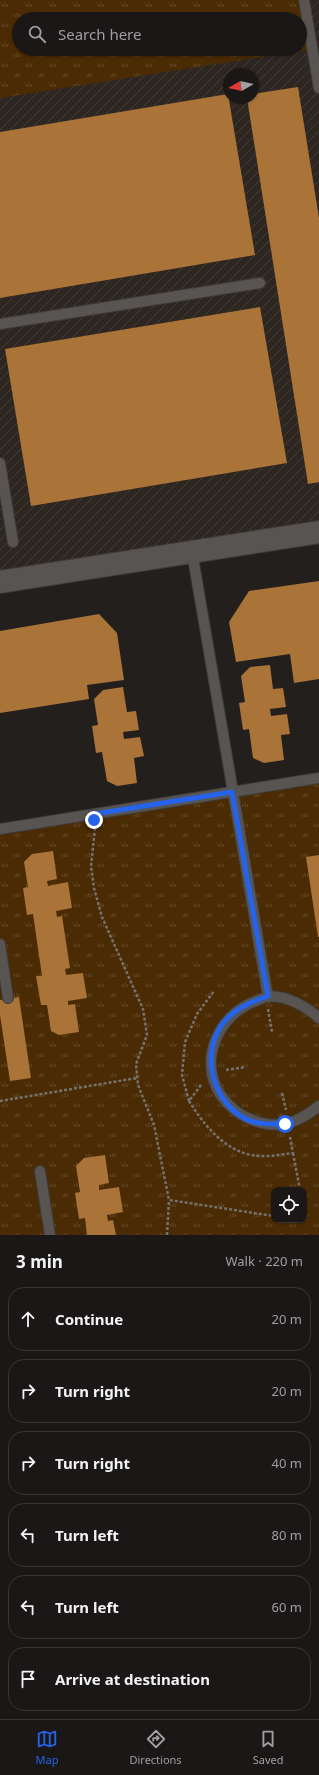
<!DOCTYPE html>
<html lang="en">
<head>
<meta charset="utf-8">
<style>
	:root { --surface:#1a1716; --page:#23201f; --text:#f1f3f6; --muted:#9f9fa1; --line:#383635; --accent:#2563eb }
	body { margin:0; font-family:"Noto Sans",sans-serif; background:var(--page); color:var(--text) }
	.controls { position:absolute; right:12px; bottom:12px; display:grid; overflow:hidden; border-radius:8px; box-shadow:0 1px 3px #0004 }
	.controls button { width:36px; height:36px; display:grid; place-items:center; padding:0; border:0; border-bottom:1px solid var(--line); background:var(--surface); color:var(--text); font:20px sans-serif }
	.compass { position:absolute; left:223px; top:68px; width:36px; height:36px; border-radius:50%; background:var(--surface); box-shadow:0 1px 3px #0004; rotate:261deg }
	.stop { position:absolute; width:12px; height:12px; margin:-9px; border:3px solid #2563eb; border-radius:50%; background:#fff }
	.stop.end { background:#2563eb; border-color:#fff; box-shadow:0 1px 4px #0008 }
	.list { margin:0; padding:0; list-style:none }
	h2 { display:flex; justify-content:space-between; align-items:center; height:52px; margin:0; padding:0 16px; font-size:17px }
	h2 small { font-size:13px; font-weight:400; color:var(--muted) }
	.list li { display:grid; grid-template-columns:26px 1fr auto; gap:12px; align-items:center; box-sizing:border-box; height:64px; margin:0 8px 8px; padding:0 8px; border:1px solid var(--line); border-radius:16px }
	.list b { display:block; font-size:15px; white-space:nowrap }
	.list em { font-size:13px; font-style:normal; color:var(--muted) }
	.icon { flex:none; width:22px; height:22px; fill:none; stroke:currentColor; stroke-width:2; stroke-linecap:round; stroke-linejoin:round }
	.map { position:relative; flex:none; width:319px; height:1235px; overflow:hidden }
	.search { position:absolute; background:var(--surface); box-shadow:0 1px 3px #0004; left:12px; right:12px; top:12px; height:44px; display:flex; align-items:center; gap:10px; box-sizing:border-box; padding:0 14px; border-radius:22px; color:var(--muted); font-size:15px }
	.sheet { height:484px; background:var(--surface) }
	nav { display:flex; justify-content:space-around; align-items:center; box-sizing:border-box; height:56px; border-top:1px solid var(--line); background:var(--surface); font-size:11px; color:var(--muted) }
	nav a { display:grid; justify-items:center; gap:2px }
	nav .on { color:var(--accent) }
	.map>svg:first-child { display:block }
	.industrial { fill:url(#industrial-furrows); fill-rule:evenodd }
	.grass { fill:url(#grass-tufts); fill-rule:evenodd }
	.building { fill:#aa7338 }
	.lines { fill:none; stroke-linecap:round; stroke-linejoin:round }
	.service-casing { stroke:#3e3c3a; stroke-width:12 }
	.tertiary-casing { stroke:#3e3c3a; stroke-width:24 }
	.path { stroke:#747270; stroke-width:2.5; stroke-dasharray:3 2; stroke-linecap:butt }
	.service { stroke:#575451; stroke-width:10 }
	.tertiary { stroke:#575451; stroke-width:22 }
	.route { stroke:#2563eb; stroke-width:5 }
</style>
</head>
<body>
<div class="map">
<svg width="319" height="1235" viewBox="0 0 319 1235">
	<defs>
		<pattern id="industrial-furrows" width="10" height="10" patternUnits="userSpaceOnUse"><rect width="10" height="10" fill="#2e2721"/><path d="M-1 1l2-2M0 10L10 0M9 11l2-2" fill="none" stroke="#423c37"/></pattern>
		<pattern id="grass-tufts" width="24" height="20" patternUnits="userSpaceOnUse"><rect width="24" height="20" fill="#4b2b04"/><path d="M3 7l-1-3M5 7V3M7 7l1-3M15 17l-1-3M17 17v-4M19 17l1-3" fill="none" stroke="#654a29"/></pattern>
	</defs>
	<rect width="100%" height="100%" fill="#221f1d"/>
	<path class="industrial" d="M0 0H319V532L0 582ZM19 19H300V49H19ZM229 74H253V98H229Z"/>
	<path class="grass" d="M0 0H304L312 49 0 98ZM19 19H300V49H19Z
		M319 778V1235H0V829ZM274 1190H304V1220H274Z"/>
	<path class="building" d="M298 87 319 218V482L308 484 247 98H253V94Z
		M228 94 255 255 0 298V132Z
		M260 307 287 463 31 506 5 349Z
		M319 581V679L294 683 290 654 236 662 229 622 249 591Z
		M99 614 117 633 124 680 87 685 89 699 0 713V631Z
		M270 665 273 689 283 688 286 707 270 709 271 716 287 714 290 734 281 735 284 760 264 763 253 758 249 729 243 730 239 703 245 702 241 676 250 667Z
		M123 687 127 712 136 711 139 730 123 732 124 739 140 737 144 756 134 758 137 783 117 786 107 781 102 752 96 753 92 726 98 725 94 699 103 690Z
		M53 851 57 879 47 881 48 886 68 882 72 908 56 911 57 917 62 916 70 968 65 969 66 975 83 973 87 998 68 1001V1005L75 1004 79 1032 59 1035 51 1031 47 1005H41L36 976H42L33 914 27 915 23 888 28 887 24 862 32 854Z
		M319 855V937H318L306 857Z
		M19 997 31 1078 10 1081 0 1015V1000Z
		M105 1155 109 1183 99 1185V1190L119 1187 123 1212 107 1215 108 1221 113 1220 116 1235H87L85 1218 79 1219 75 1193 80 1192 76 1166 84 1158Z"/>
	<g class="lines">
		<g class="service-casing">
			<path id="service" d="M304 0 319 88
				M0 324 260 283
				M0 463 13 542
				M192 552 268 997
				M0 829 319 778
				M0 944 8 998
				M319 1018C307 1007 285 994 267 997 264 997 259 1000 256 1001 219 1014 198 1059 220 1094 229 1107 240 1116 255 1121 281 1130 299 1122 319 1106
				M40 1171 50 1235"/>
		</g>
		<g class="tertiary-casing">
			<path id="tertiary" d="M0 582 319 532"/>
		</g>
		<path class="path" d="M95 828 91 866 94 888 102 917 143 1009 147 1035 136 1064 138 1085 154 1125 169 1200 274 1216
			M268 1009 272 1032
			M226 1070 245 1067
			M201 1085 189 1101 182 1075 185 1042 197 1014 214 991
			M282 1093 286 1110
			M0 1101 137 1078
			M189 1101C206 1128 230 1158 266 1156 275 1156 284 1154 293 1153L290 1137
			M293 1153 300 1190
			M301 1220 305 1221 304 1216
			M167 1235 169 1200"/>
		<use href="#service" class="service"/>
		<use href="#tertiary" class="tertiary"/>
	</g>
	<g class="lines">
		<path class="route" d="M94 820V814L232 792 268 996C255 1001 243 1005 232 1014 199 1041 207 1097 244 1118 257 1125 271 1124 285 1124"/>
	</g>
</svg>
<div class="controls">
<button><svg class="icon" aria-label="locate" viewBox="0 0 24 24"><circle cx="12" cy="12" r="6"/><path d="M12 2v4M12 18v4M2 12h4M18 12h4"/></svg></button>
</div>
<svg class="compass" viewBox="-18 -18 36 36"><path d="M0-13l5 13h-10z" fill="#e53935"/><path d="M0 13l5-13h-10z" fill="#9f9fa1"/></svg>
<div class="stop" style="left:285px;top:1124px"></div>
<div class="stop end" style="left:94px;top:820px"></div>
<div class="search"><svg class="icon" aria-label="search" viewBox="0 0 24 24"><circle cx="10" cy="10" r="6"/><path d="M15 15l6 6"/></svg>Search here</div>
</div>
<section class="sheet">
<h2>3 min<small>Walk · 220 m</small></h2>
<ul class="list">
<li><svg class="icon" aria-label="ahead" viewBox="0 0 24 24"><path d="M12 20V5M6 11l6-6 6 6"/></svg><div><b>Continue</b></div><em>20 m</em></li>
<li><svg class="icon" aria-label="right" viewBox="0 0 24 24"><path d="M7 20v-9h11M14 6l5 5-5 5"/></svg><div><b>Turn right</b></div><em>20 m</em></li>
<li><svg class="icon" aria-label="right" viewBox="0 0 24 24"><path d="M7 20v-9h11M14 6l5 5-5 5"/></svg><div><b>Turn right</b></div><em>40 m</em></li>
<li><svg class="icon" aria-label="left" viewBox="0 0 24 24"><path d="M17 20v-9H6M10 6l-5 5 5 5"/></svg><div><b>Turn left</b></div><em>80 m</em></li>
<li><svg class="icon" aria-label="left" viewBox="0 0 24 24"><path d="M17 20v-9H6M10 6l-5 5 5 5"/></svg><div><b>Turn left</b></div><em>60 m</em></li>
<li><svg class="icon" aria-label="arrive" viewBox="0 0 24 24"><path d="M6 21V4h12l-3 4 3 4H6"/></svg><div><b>Arrive at destination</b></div></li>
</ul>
</section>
<nav>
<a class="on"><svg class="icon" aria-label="map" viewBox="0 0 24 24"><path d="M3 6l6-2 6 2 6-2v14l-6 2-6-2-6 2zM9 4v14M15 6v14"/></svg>Map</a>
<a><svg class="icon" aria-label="directions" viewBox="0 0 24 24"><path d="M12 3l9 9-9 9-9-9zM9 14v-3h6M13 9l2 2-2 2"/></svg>Directions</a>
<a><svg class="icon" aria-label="saved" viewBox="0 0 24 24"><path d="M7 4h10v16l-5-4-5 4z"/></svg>Saved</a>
</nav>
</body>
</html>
